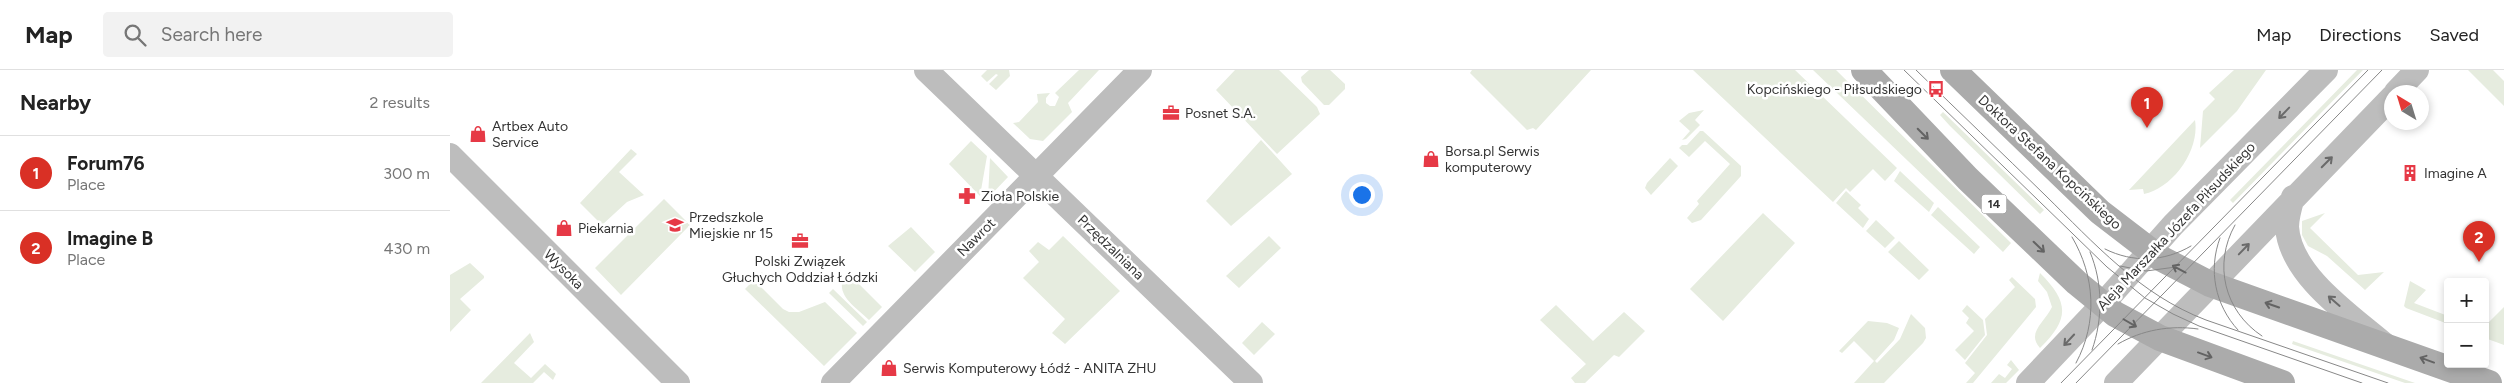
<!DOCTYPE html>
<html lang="en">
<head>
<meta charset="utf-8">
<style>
	:root { --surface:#fff; --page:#f2f2f2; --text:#222; --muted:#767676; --line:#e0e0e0; --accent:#d93025 }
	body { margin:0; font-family:Figtree,sans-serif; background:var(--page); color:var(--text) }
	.controls { position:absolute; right:15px; bottom:15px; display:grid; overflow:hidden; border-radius:5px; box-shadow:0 2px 8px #0003 }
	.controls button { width:45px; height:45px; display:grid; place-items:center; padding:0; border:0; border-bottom:1px solid var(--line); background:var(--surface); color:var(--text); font:25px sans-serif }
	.compass { position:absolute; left:1934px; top:15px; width:45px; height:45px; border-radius:50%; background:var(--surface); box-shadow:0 2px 8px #0003; rotate:322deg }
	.you { position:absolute; left:911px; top:124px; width:18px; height:18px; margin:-12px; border:4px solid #fff; border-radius:50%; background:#1a73e8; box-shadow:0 0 0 8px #1a73e833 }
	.badge { display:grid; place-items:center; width:32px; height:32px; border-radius:50%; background:var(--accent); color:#fff; font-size:16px; font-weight:700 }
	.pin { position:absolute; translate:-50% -41px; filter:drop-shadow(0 1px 2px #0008) }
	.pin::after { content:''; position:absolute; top:26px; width:18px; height:15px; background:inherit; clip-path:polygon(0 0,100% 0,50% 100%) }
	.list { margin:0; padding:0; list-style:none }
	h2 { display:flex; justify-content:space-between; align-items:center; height:65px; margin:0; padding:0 20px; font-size:21px }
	h2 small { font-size:16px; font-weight:400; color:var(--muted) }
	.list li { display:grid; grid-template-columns:32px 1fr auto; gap:15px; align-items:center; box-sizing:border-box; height:75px; padding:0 20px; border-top:1px solid var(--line) }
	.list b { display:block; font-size:19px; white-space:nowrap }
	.list p { margin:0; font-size:16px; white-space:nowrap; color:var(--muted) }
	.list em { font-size:16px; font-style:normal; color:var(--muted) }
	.icon { flex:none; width:28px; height:28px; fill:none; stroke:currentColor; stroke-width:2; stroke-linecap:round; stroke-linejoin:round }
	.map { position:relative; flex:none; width:2054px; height:313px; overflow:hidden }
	header { display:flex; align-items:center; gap:30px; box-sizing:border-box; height:70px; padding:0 25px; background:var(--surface); border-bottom:1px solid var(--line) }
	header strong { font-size:24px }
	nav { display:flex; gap:28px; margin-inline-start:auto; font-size:18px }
	.search { width:350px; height:45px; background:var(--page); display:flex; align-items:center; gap:12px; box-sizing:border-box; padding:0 18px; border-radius:5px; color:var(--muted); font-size:19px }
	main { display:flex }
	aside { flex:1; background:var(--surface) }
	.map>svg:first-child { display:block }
	.green { fill:#e6ecdf }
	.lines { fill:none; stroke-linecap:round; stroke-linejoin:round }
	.secondary { stroke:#bdbdbd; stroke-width:24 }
	.primary { stroke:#ababab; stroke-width:26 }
	.tram { stroke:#888; stroke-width:1 }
	.oneway { stroke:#6a6a6a }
	.oneway2 { stroke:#636363 }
	.labels { text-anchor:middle; stroke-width:5; stroke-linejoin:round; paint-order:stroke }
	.shield { fill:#fff; stroke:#707070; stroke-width:1 }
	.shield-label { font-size:12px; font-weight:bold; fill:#333 }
	.poi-label { font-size:14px; fill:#333; stroke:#fff; text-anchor:start }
	.street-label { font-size:14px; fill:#333; stroke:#fff }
</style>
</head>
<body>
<header>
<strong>Map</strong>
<div class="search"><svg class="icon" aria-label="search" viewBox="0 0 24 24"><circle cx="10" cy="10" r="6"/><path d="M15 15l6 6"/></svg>Search here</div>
<nav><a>Map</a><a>Directions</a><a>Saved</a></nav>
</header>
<main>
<aside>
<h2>Nearby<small>2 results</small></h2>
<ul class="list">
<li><span class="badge">1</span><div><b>Forum76</b><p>Place</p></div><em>300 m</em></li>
<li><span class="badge">2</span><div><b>Imagine B</b><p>Place</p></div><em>430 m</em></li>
</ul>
</aside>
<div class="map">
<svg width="2054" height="313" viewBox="0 0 2054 313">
	<rect width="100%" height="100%" fill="#fff"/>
	<path class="green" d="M537 0H559L560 6 546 20 539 14 548 5 546 4 537 12 531 6Z
		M629 0H649L618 33 622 42 593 71 580 69 563 53 569 52 588 32 587 24 600 23 596 28V33L600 36H605L609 27 605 23Z
		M785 0H829L867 37 870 44 827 84 766 20Z
		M859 0H880L895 14V19L879 35H874L852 12 851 7Z
		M1022 0H1141L1086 60 1083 58 1077 60 1020 3Z
		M1243 0H1345L1447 98 1435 111 1423 99 1400 122 1396 118 1383 132Z
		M1363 0H1386L1561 173 1553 182Z
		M1784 0H1816L1787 41 1750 78 1753 41 1765 29 1759 23Z
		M1907 0H1913L1783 133 1780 130Z
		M2018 0H2043L2054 11V36Z
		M1254 40 1245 50 1250 55 1236 69 1232 70 1240 61 1229 51 1239 43Z
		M1493 42 1594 140 1590 144 1500 56 1490 45Z
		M1745 50C1750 80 1723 118 1694 124L1693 119 1679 120Z
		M1250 61H1253L1291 96V106L1251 150 1242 153 1237 148 1249 134 1247 131 1280 94 1255 71 1239 87 1229 78 1232 75H1237Z
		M811 70 842 104 781 156 756 131Z
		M521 71 537 86 530 126 499 94Z
		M181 79 187 84 169 102 194 125 177 132 152 155 130 133Z
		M540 88 558 107 538 128Z
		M1220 88 1228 96 1201 125 1195 118 1197 113Z
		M1450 101 1484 133 1479 142 1444 111Z
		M1396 121 1411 135 1408 138 1419 149 1413 158 1386 133Z
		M214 129 240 155 171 225 145 198Z
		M1488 137 1530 177 1524 184 1481 145Z
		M1313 143 1345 173 1273 251 1240 219Z
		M1875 143 1860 158 1908 205 1934 202 1915 220 1877 186 1858 176 1852 165V151Z
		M1426 150 1445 168 1435 178 1416 161Z
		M461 157 485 182 465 202 438 176Z
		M613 166 670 221 615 274 602 263 615 249 573 208 589 192 579 181 588 172 599 180Z
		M819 166 831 178 789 218 776 206Z
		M1449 171 1479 200 1469 210 1438 182Z
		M20 193 34 206V208L10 229 21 240 0 262V205Z
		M312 202 314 208 311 217 333 239 339 242H349L375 232 407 263 374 296 295 219Z
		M1590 203C1619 232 1620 249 1590 278 1576 263 1595 252 1602 237L1597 222 1588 211Z
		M394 206 397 208 399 206 408 208 409 214 432 237 419 250C406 237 385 226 394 206Z
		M1562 207 1585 229 1586 237 1523 313H1516L1525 303 1515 293 1537 265 1535 249 1565 217 1559 210Z
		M1960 211 1976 220 1964 233 1998 246V254L1956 238 1954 236Z
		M383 219 417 252 413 256 379 223Z
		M1106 235 1143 271 1174 242 1195 261 1169 287 1164 285 1135 313H1125L1121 308 1136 294 1090 250Z
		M1517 235 1533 250 1535 265 1515 290 1505 280 1524 261 1516 253 1519 248 1512 241Z
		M2054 237V275L2035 268V256Z
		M1461 244 1475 258 1476 268 1473 273 1434 313H1404L1424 291 1404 271 1392 283 1389 281 1418 251 1437 253 1449 258 1444 270 1425 291 1427 293 1450 269Z
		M812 252 825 264 804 285 792 273Z
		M80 263 84 272 64 293 81 308 95 294 106 304 103 310 94 302 83 313H31Z
		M1843 271 1965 313H1955L1842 274Z
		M1561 290 1569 300 1556 313H1541L1549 304 1555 308 1562 299 1557 295Z"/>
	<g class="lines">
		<path class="secondary" d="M476 0 801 313
			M1946 22 1967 0
			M0 85 228 313
			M1843 127C1840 137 1837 147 1837 157 1840 205 1900 245 1934 274
			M383 313 690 0
			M1578 313 1652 235 1723 155 1876 0
			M1666 313 1942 27"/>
		<path class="primary" d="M1414 0 1518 109 1627 213 1665 244 1710 268 1832 313
			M1503 0 1650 142 1710 188 1760 214 2039 313"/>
		<path class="tram" d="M1454 0 1657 197 1695 228 1723 244 1749 256 1912 313
			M1466 0C1509 42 1552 83 1595 125 1644 173 1690 225 1756 250L1938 313
			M1785 155C1763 194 1774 241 1812 266
			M1622 167C1645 206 1648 252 1626 293
			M1770 168C1758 200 1765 235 1788 260
			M1655 179C1683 193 1714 192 1741 176
			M1640 182C1653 213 1653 249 1642 280
			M1670 196 1696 201 1726 197
			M1668 274C1692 260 1720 255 1748 259
			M1611 313 1918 0
			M1626 313 1932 0"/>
	</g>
	<defs><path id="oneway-shaft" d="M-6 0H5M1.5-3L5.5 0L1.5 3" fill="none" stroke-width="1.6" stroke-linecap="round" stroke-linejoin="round" transform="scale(1.25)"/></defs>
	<g class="oneway">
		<use href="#oneway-shaft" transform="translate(1834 43) rotate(134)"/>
		<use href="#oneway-shaft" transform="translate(1877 92) rotate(-45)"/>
		<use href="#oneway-shaft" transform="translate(1794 179) rotate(-46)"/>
		<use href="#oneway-shaft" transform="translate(1884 231) rotate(-139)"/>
		<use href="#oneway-shaft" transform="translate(1619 270) rotate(133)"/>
	</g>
	<g class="oneway2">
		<use href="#oneway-shaft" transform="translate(1473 64) rotate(45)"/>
		<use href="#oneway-shaft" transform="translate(1589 177) rotate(44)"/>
		<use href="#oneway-shaft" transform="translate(1729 199) rotate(-152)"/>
		<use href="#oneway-shaft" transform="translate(1822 235) rotate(-161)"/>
		<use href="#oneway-shaft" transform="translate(1680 253) rotate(30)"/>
		<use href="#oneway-shaft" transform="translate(1755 285) rotate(20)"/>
		<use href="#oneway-shaft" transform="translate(1977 290) rotate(-160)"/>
	</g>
	<defs>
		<g id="bus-bare" transform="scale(1.35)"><path d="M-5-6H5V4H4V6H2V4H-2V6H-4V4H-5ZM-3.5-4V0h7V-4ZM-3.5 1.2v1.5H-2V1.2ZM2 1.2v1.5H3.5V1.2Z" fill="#e63946" stroke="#fff" stroke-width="2.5" paint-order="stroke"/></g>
		<g id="office-bare" transform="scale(1.35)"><path d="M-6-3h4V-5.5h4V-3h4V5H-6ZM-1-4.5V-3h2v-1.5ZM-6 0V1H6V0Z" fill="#e63946" stroke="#fff" stroke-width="2.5" paint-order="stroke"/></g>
		<g id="shop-bare" transform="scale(1.35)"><path d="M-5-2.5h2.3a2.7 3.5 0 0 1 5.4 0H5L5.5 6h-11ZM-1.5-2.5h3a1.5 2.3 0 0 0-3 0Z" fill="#e63946" stroke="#fff" stroke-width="2.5" paint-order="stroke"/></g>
		<g id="building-bare" transform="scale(1.35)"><path d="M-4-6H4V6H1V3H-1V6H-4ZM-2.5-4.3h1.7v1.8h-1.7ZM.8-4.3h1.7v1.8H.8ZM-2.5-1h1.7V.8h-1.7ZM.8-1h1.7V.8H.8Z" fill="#e63946" stroke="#fff" stroke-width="2.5" paint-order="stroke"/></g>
		<g id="pharmacy-bare" transform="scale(1.35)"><path d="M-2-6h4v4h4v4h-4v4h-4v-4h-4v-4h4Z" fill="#e63946" stroke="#fff" stroke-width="2.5" paint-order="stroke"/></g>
		<g id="school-bare" transform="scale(1.35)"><path d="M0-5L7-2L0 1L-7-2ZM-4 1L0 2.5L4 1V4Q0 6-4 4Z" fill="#e63946" stroke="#fff" stroke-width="2.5" paint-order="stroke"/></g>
	</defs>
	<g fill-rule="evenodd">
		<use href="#bus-bare" x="1486" y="19"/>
		<use href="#office-bare" x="721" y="43"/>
		<use href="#shop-bare" x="28" y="64"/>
		<use href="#shop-bare" x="981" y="89"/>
		<use href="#building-bare" x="1960" y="103"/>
		<use href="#pharmacy-bare" x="517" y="126"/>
		<use href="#school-bare" x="225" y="155"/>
		<use href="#shop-bare" x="114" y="158"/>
		<use href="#office-bare" x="350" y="171"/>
		<use href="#shop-bare" x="439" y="298"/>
	</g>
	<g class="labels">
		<rect class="shield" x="1531.5" y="124.5" width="25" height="19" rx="4"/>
		<g class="shield-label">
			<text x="1544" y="138">14</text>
		</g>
		<g class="poi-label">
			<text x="1472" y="24" text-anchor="end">Kopcińskiego - Piłsudskiego</text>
			<text x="735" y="48">Posnet S.A.</text>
			<text x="42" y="61">Artbex Auto<tspan x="42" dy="16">Service</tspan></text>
			<text x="995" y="86">Borsa.pl Serwis<tspan x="995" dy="16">komputerowy</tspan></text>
			<text x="1974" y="108">Imagine A</text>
			<text x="531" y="131">Zioła Polskie</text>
			<text x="239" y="152">Przedszkole<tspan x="239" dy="16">Miejskie nr 15</tspan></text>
			<text x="128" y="163">Piekarnia</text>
			<text x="350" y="196" text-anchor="middle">Polski Związek<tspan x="350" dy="16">Głuchych Oddział Łódzki</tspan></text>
			<text x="453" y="303">Serwis Komputerowy Łódź - ANITA ZHU</text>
		</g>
		<g class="street-label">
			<text transform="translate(1600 92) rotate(43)" y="5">Doktora Stefana Kopcińskiego</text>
			<text transform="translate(1726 156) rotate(-47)" y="5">Aleja Marszałka Józefa Piłsudskiego</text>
			<text transform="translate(526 167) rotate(-45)" y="5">Nawrot</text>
			<text transform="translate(661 177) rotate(44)" y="5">Przędzalniana</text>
			<text transform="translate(114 199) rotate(45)" y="5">Wysoka</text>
		</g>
	</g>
</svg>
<div class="controls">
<button>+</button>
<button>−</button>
</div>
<svg class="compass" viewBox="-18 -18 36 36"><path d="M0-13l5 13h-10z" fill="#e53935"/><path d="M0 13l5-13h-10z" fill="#767676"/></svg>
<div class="you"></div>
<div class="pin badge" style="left:1697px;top:58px">1</div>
<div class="pin badge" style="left:2029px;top:192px">2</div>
</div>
</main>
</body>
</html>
